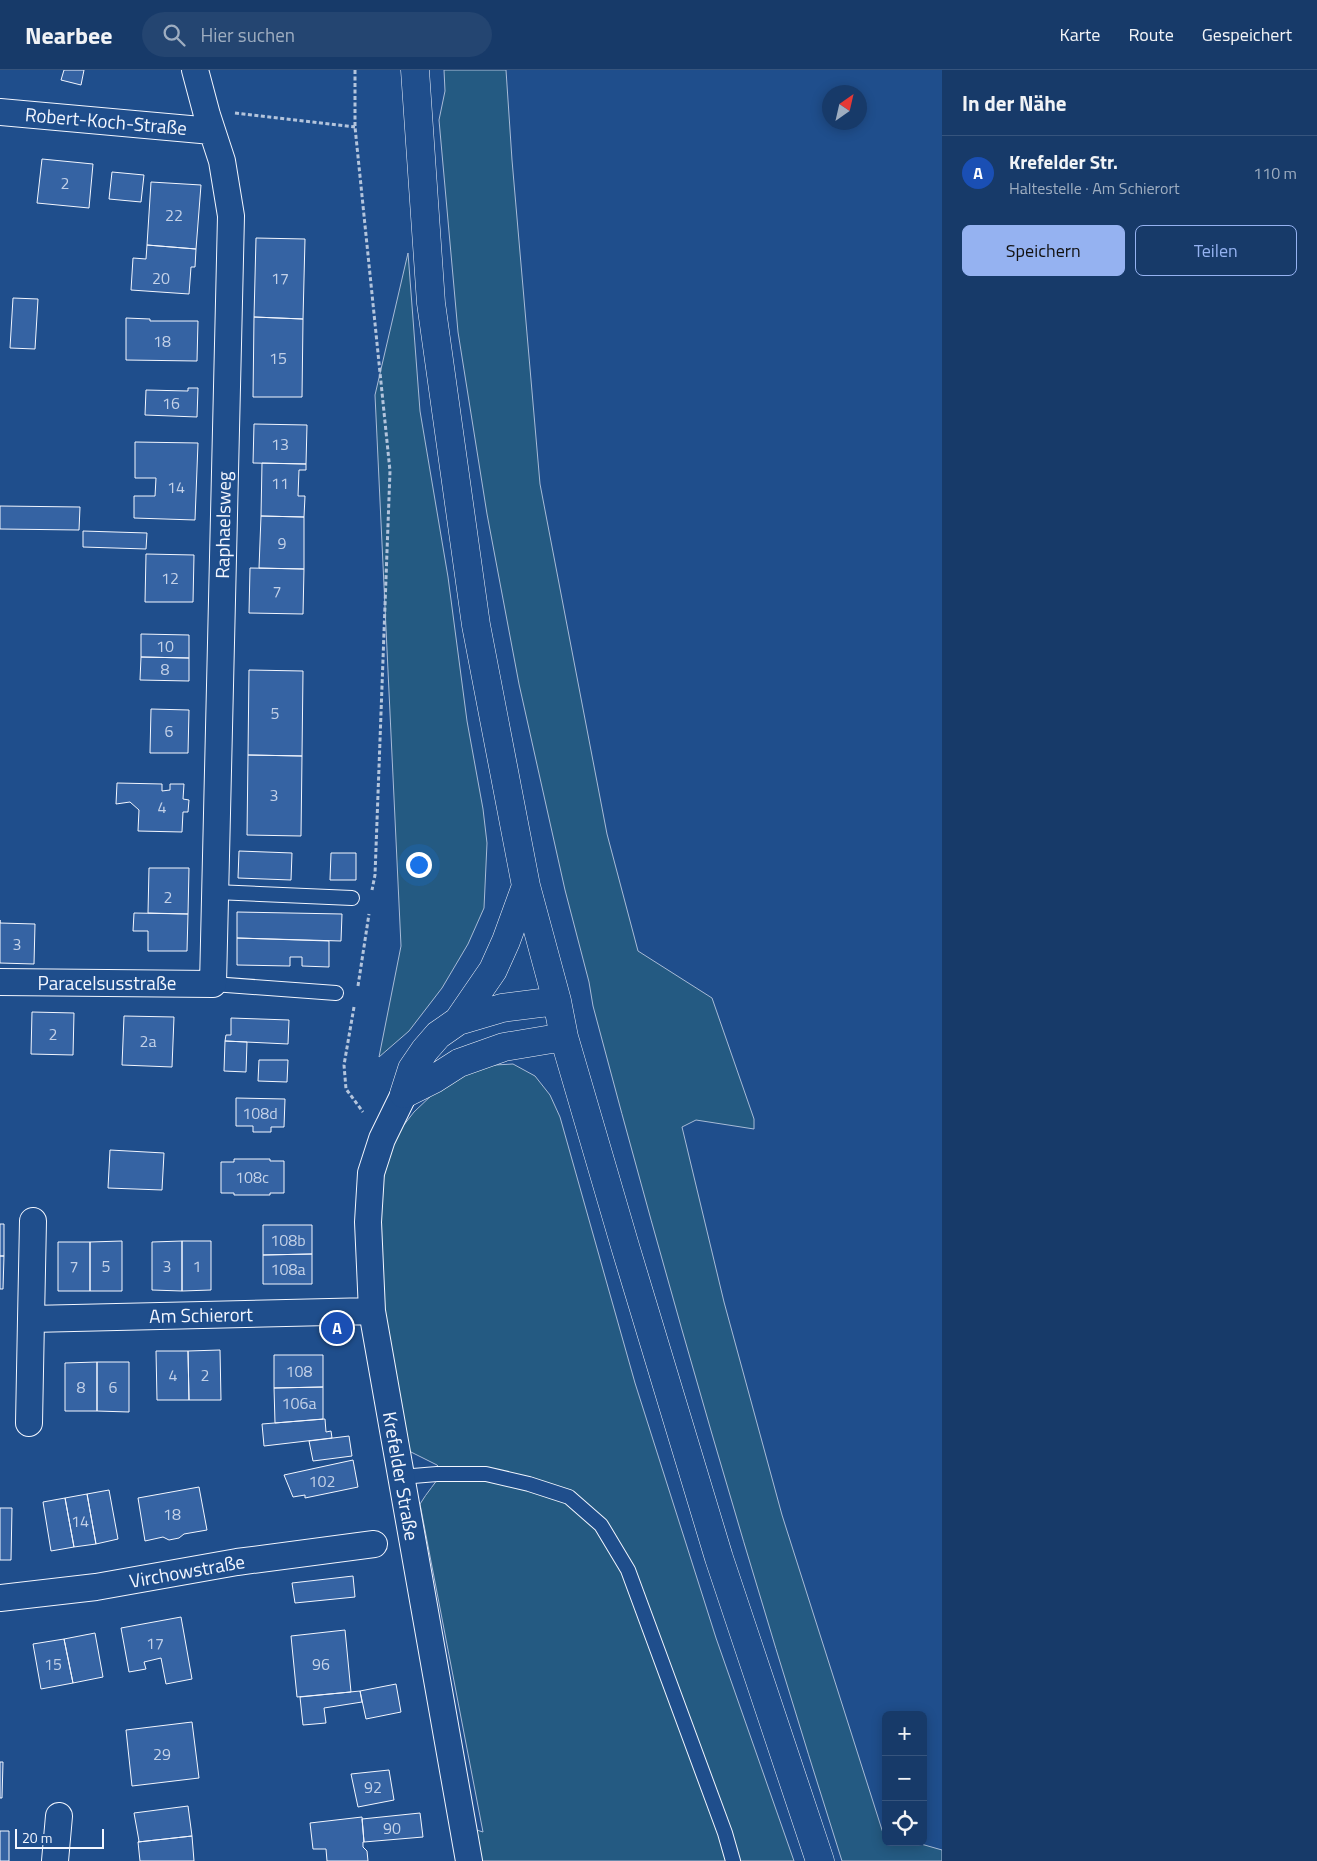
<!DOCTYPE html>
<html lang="de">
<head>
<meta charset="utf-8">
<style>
	:root { --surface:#173a69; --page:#244571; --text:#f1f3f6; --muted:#9eadc0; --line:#36547d; --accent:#95b2f1 }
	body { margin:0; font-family:"Titillium Web",sans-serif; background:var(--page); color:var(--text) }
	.controls { position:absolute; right:15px; bottom:15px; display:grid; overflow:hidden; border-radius:8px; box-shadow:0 2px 12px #0003 }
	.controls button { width:45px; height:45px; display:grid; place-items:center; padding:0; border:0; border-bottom:1px solid var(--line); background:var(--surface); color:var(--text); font:25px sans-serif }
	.compass { position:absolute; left:822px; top:15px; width:45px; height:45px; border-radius:50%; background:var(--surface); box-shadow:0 2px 12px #0003; rotate:34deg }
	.scale { position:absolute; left:15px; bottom:12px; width:89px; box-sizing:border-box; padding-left:5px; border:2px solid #f2f6ff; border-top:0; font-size:14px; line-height:18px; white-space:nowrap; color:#f2f6ff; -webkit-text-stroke:4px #1f4e8c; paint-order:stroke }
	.you { position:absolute; left:418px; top:794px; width:18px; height:18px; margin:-12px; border:4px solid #fff; border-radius:50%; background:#1a73e8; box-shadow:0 0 0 8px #1a73e833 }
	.badge { display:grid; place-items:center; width:32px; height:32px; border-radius:50%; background:var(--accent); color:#fff; font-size:16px; font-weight:700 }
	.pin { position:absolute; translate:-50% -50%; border:2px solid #fff; box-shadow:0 1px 5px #0006 }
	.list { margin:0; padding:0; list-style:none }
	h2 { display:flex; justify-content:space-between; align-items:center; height:65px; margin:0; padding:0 20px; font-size:21px }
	h2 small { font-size:16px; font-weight:400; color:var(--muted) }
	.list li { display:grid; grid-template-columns:32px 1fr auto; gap:15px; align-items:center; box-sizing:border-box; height:75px; padding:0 20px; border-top:1px solid var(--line) }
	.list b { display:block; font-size:19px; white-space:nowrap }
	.list p { margin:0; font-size:16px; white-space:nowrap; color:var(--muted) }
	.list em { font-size:16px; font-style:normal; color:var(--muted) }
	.actions { display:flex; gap:10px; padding:15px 20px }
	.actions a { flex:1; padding:11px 0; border:1px solid var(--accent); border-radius:8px; text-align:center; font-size:18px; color:var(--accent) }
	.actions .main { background:var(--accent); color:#111 }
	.icon { flex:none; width:28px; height:28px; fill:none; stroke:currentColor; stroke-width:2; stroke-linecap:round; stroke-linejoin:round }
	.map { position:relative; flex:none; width:942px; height:1791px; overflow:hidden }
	header { display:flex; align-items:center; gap:30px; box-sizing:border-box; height:70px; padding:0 25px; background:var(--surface); border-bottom:1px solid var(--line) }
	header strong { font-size:24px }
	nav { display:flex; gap:28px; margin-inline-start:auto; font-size:18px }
	.search { width:350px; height:45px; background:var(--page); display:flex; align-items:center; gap:12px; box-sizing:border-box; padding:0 18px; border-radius:28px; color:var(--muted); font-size:19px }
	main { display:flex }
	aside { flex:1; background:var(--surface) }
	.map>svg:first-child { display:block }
	.green { fill:#245a82; stroke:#a8bbd7 }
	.building { fill:#3563a3; stroke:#f2f6ff }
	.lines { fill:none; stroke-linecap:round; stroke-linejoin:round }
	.service-casing { stroke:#f2f6ff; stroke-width:16 }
	.minor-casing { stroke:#f2f6ff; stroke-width:28 }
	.primary-casing { stroke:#f2f6ff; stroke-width:29 }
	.path { stroke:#b3c4dc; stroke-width:3; stroke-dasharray:4 2.5; stroke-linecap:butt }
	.service { stroke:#1f4e8c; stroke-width:14 }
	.minor { stroke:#1f4e8c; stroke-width:26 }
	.primary { stroke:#1f4e8c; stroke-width:28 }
	.labels { text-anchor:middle; stroke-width:4; stroke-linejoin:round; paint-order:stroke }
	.number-label { font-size:16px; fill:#c3d1e8 }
	.street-label { font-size:19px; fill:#f2f6ff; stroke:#1f4e8c }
</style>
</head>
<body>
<header>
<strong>Nearbee</strong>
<div class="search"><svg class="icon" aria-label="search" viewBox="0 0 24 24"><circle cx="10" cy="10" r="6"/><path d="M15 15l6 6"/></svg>Hier suchen</div>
<nav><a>Karte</a><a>Route</a><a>Gespeichert</a></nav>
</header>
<main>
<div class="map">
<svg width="942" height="1791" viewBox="0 0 942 1791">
	<rect width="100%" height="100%" fill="#1f4e8c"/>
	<path class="green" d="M444 0H506L512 90 540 414 607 764 638 881 712 928 754 1049V1059L696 1050 682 1057 724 1232 782 1445 883 1763 886 1764V1772H914L942 1780V1791H842C752 1508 669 1223 593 936L589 912 565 820 519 614 487 444 458 262 439 50 445 21Z
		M408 183 420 341 448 507 467 651 483 739 487 773 484 838 468 874 442 918 409 961 379 987 401 876 375 325Z
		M513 994 535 1006 550 1025 560 1047 635 1313 716 1568 794 1791H475L467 1757 483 1762 420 1434C427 1422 436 1413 443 1401L437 1395 409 1381 386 1254 380 1199 382 1113 392 1077 403 1056 414 1042 435 1022 472 1000 495 995Z"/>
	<path class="building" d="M64 0H84L81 15 61 10Z
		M42 89 93 94 89 138 37 133Z
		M112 102 144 105 141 132 109 129Z
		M151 112 201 115 196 179 147 175Z
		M256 168 305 169 303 249 254 247Z
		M147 175 196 179 195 197H191L189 224 131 220 133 188 146 189Z
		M13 228 38 229 35 279 10 278Z
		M254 247 303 249 302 327H253Z
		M126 248 150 249V251H198L197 291 126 290Z
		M188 318H198L197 347 145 345 146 320 188 321Z
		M254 354 307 355 306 394 253 393Z
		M135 372 198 373 195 450 134 448V426H155L156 408H135Z
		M262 393 306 394V400H299L298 426H305L304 447 261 446Z
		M0 436 80 437 79 460 0 459Z
		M261 446 304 447V499L259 498Z
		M83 461 147 463 146 479 83 477Z
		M146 484 194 485 193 532H145Z
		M250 498 304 499 303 544 249 543Z
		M141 564 189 565V588L141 587Z
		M141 587 189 588V611L140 610Z
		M249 600 303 601 302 686 248 685Z
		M151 639 189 640 188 683H150Z
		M248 685 302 686 301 766 247 765Z
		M117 713 162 714V721L170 720V714H184L183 729 189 730 188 742H183L182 762 138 761 139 740 130 732 116 734Z
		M239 781 292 783 291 810 238 808Z
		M331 783H356V810H330Z
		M149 798H189L188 844 148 843Z
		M237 842 342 844 341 871 237 868Z
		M134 843 188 844 187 881H148V861H133Z
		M0 850V853L35 854 34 894 0 893Z
		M237 868 329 871V897L302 896V887H290V896L237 895Z
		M32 942 74 943 73 985 31 984Z
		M124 946 174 947 172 997 122 995Z
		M231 948 289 950 288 974 225 971 226 965H231Z
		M225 971 247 972 246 1002 224 1001Z
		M259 990H288L287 1012 258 1011Z
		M236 1028 285 1029 284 1057H271V1062H253V1056H236Z
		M110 1080 164 1083 162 1120 108 1118Z
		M234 1089H270V1091H284V1123H270V1125H234V1123H221V1092H234Z
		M0 1154H4V1186H0Z
		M263 1155H312V1184L263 1185Z
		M122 1171V1221H90V1172Z
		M182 1171V1221L152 1220V1172Z
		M182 1171H211V1220L182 1221Z
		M58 1172H90V1221H58Z
		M312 1184V1214H263V1185Z
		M0 1186H4L3 1219H0Z
		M220 1280 221 1330H189L188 1281Z
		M156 1281H188L189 1330H157Z
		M274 1285H323V1317L274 1318Z
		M97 1292H129V1342L97 1341Z
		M97 1292V1341H65V1293Z
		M323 1317V1349L275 1353 274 1318Z
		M325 1349 326 1362 331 1361 332 1368 264 1376 262 1354Z
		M349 1366 352 1386 313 1391 309 1371Z
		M353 1390 358 1417 305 1428V1425L293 1427 284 1405Z
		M199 1417 207 1460 184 1464 179 1468 169 1470 163 1467 145 1471 138 1428Z
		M109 1420 118 1469 96 1474 87 1424Z
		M87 1424 96 1474 74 1477 65 1428Z
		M65 1428 74 1477 51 1481 43 1432Z
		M0 1438H12L11 1490H0Z
		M353 1506 355 1527 295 1533 292 1513Z
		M181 1547 192 1609 166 1614 161 1588 144 1592 146 1599 129 1602 121 1558Z
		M345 1560 351 1622 297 1627 291 1566Z
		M95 1563 103 1607 73 1613 64 1569Z
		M64 1569 73 1613 41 1619 33 1574Z
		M396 1614 401 1642 366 1649 360 1621Z
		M360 1621 362 1632 324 1638 326 1653 303 1655 300 1627Z
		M192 1652 199 1708 132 1716 126 1660Z
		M0 1692H3L2 1728H0Z
		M389 1700 394 1730 358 1737 351 1704Z
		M188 1736 192 1766 138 1772 139 1771 134 1743Z
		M420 1743 423 1767 364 1772 362 1749Z
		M362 1747 364 1772H363V1777L367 1781 368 1791H327L326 1779H313L310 1753Z
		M0 1761H9V1791H0Z
		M192 1766 194 1791H140L138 1772Z"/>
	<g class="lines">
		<g class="service-casing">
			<path id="service" d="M215 822 352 828
				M213 914 336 923
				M401 1407 437 1404H486L529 1414 569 1427 601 1455 628 1500 725 1763 733 1791"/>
		</g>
		<g class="minor-casing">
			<path id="minor" d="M0 42 212 61
				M0 912 213 914 231 146 222 91 207 45 195 0
				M404 1024 382 1069 371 1103 368 1152 372 1241 469 1791
				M33 1151 31 1249 372 1241
				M29 1353 31 1249
				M0 1528 96 1517 237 1492 374 1474
				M55 1791 59 1746"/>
		</g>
		<g class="primary-casing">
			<path id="primary" d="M415 0 431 233 476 555 526 816 557 931 564 967 625 1176 719 1488 820 1791
				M458 951 493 900 506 871 526 816
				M404 1024 412 999 425 980 438 965 458 951 502 938 557 931
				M404 1024 434 1009 459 993 504 977 564 967"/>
		</g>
		<path class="path" d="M355 0V57L390 401 375 805 372 820
			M235 43 355 57
			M358 916 369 844
			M354 937 344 995 346 1019 363 1042"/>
		<use href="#service" class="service"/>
		<use href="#minor" class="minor"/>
		<use href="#primary" class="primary"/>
	</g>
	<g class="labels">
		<g class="number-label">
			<text x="65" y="119">2</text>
			<text x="174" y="151">22</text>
			<text x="161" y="214">20</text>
			<text x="280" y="214">17</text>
			<text x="162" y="277">18</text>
			<text x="278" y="294">15</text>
			<text x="171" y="339">16</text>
			<text x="280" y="380">13</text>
			<text x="280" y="419">11</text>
			<text x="176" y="423">14</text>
			<text x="282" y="479">9</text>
			<text x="170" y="514">12</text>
			<text x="277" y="527">7</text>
			<text x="165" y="582">10</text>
			<text x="165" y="605">8</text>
			<text x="275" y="649">5</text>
			<text x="169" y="667">6</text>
			<text x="274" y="731">3</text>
			<text x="162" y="743">4</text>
			<text x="168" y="833">2</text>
			<text x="17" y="880">3</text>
			<text x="53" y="970">2</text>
			<text x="148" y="977">2a</text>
			<text x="260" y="1049">108d</text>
			<text x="252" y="1113">108c</text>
			<text x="288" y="1176">108b</text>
			<text x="74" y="1202">7</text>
			<text x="106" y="1202">5</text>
			<text x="167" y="1202">3</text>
			<text x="197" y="1202">1</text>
			<text x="288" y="1205">108a</text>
			<text x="299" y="1307">108</text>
			<text x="173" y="1311">4</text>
			<text x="205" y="1311">2</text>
			<text x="81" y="1323">8</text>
			<text x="113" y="1323">6</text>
			<text x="299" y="1339">106a</text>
			<text x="322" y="1417">102</text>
			<text x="172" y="1450">18</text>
			<text x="80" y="1457">14</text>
			<text x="155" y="1579">17</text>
			<text x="53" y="1600">15</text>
			<text x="321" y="1600">96</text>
			<text x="162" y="1690">29</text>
			<text x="373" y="1723">92</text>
			<text x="392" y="1764">90</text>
		</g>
		<g class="street-label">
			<text transform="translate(106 51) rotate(5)" y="7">Robert-Koch-Straße</text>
			<text transform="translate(223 455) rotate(-89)" y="7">Raphaelsweg</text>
			<text x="107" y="920">Paracelsusstraße</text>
			<text transform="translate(201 1245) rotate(-1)" y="7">Am Schierort</text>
			<text transform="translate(401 1406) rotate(80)" y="7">Krefelder Straße</text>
			<text transform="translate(187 1501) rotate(-10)" y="7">Virchowstraße</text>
		</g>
	</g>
</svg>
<div class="controls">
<button>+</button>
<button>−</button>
<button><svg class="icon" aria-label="locate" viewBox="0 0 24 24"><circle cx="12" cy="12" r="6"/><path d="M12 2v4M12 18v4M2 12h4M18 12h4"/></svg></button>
</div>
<svg class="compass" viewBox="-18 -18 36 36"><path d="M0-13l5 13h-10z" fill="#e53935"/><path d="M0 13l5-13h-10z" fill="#9eadc0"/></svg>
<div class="scale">20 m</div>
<div class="you"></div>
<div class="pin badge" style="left:337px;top:1258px;background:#1a4fb4">A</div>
</div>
<aside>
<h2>In der Nähe<small></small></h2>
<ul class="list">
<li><span class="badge" style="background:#1a4fb4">A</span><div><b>Krefelder Str.</b><p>Haltestelle · Am Schierort</p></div><em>110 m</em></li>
</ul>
<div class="actions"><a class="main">Speichern</a><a>Teilen</a></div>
</aside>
</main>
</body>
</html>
